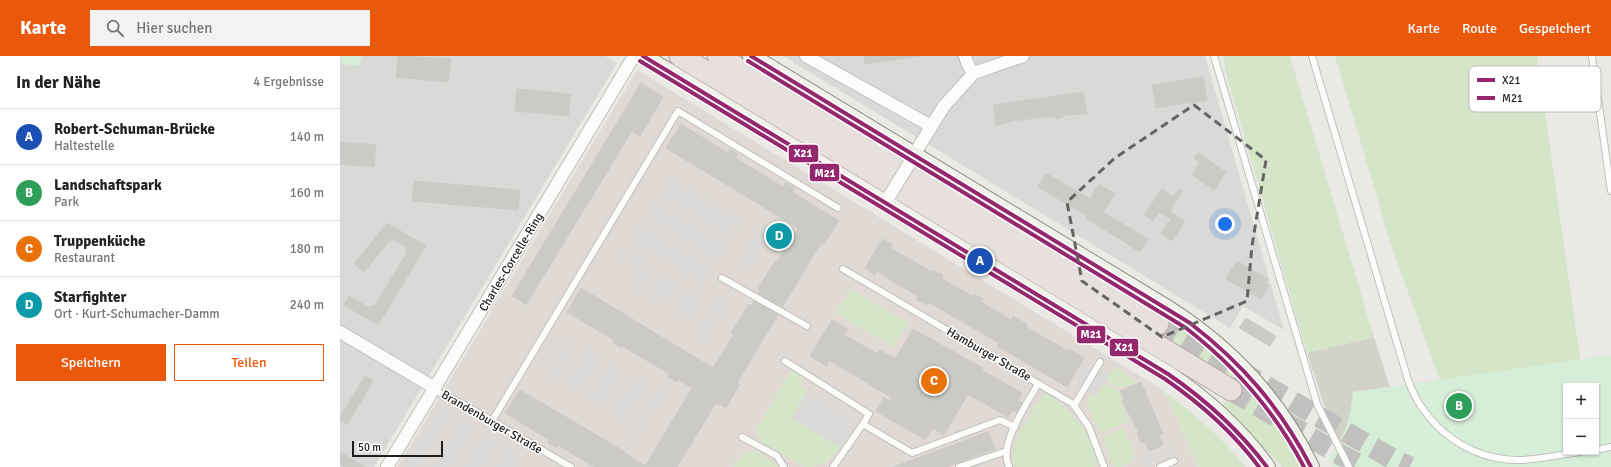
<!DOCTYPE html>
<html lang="de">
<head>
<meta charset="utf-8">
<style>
	:root { --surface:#fff; --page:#f2f2f2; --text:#222; --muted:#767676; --line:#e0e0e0; --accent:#ea580c }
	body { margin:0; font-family:Signika,sans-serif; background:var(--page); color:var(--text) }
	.controls { position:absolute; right:12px; bottom:12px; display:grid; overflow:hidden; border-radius:0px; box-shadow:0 1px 3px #0004 }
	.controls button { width:36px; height:36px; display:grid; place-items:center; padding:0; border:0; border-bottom:1px solid var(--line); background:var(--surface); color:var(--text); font:20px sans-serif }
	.scale { position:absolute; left:12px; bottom:10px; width:91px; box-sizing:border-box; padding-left:4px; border:2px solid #1d1d1d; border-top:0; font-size:11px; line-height:14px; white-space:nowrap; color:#1d1d1d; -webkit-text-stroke:3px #fff; paint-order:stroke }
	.you { position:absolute; left:885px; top:168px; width:14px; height:14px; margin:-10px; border:3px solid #fff; border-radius:50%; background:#1a73e8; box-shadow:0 0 0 6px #1a73e833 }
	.badge { display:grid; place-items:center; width:26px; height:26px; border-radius:50%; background:var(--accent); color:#fff; font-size:13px; font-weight:700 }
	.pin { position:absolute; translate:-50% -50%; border:2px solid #fff; box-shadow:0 1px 4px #0006 }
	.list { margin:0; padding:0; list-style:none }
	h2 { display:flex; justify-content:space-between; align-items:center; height:52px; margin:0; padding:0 16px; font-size:17px }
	h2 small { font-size:13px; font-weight:400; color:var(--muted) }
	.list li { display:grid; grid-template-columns:26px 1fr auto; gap:12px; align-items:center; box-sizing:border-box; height:56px; padding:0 16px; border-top:1px solid var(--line) }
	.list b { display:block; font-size:15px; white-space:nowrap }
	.list p { margin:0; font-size:13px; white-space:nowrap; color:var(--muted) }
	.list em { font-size:13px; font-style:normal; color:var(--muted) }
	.actions { display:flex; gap:8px; padding:12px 16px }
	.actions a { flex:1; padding:9px 0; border:1px solid var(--accent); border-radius:0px; text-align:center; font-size:14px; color:var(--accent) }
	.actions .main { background:var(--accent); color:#fff }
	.icon { flex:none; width:22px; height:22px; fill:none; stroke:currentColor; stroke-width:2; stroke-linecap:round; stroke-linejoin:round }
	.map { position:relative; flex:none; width:1271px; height:411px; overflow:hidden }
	header { display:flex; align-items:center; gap:24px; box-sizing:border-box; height:56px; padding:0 20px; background:var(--accent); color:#fff }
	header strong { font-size:19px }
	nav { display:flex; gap:22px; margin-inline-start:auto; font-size:14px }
	.search { width:280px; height:36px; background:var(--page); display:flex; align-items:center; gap:10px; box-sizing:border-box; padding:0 14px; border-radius:0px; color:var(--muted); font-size:15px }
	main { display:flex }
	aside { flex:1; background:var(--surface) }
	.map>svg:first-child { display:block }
	.residential { fill:#d9d9d7 }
	.military { fill:#e1dad4 }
	.construction { fill:#d2d2c8 }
	.grass { fill:#d5e5c8 }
	.park { fill:#d6eed8; fill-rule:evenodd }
	.parking { fill:#dbdad9 }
	.building { fill:#cbcac7; stroke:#cdcbc7 }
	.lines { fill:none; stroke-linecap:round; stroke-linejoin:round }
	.highway-tunnel { stroke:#c1c0be; stroke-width:21; stroke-dasharray:21 10; stroke-linecap:butt }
	.lane-casing { stroke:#c0c0be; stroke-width:8 }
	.street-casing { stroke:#c0c0be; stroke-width:14 }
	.secondary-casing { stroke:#8f9280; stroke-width:18 }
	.highway-casing { stroke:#bba1a6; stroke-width:23 }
	.lane { stroke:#fcfcfb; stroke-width:6 }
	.street { stroke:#fcfcfb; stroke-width:12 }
	.secondary { stroke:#f0f1eb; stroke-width:16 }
	.highway { stroke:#e8dfdf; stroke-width:21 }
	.street-bridge-casing { stroke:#c0c0be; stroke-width:14; stroke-linecap:butt }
	.street-bridge { stroke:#fcfcfb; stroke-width:12 }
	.bus-1-casing { stroke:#fff; stroke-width:7 }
	.bus-2-casing { stroke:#fff; stroke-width:7 }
	.bus-1 { stroke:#95276e; stroke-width:4 }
	.bus-2 { stroke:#95276e; stroke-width:4 }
	.marked { fill:none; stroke:#656463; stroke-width:3; stroke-dasharray:8 5; stroke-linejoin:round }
	.labels { text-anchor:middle; stroke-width:3; stroke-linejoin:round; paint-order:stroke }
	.street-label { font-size:12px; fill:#1d1d1d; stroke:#fff }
	.key { fill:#fff; stroke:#bbb; stroke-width:1 }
	.key-label { font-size:11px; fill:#1d1d1d }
	.line-badge { stroke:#fff; stroke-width:1.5 }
	.badge-label { font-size:11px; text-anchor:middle; font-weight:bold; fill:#fff }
</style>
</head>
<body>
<header>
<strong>Karte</strong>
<div class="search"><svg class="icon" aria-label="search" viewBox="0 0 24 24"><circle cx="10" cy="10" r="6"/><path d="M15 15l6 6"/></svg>Hier suchen</div>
<nav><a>Karte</a><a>Route</a><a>Gespeichert</a></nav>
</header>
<main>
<aside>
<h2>In der Nähe<small>4 Ergebnisse</small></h2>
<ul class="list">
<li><span class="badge" style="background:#1a4fb4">A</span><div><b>Robert-Schuman-Brücke</b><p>Haltestelle</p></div><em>140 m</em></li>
<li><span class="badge" style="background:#2e9e5b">B</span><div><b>Landschaftspark</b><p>Park</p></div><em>160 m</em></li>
<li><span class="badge" style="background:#e8710a">C</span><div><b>Truppenküche</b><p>Restaurant</p></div><em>180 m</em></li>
<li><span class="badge" style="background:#0f9aa8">D</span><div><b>Starfighter</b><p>Ort · Kurt-Schumacher-Damm</p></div><em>240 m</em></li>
</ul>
<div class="actions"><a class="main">Speichern</a><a>Teilen</a></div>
</aside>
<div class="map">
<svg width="1271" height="411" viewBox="0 0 1271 411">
	<rect width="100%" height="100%" fill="#eae9e6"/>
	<path class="residential" d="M0 0H265L277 7 34 411H0Z
		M443 0H865L944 274 903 250 890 272Z"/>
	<path class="military" d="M297 14 820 332 829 343 858 411H57Z"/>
	<path class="construction" d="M1034 281 1058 357 1016 411 999 384 988 361 967 297Z"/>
	<path class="grass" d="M884 0H950L1034 281 967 297 885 14Z
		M995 0H1197L1244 330 1101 327 1052 192Z
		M511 233 568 267 554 291 496 257Z
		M824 261C883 298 929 348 960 411H942L883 349 896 326 814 278Z
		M774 311 798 326 779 332 766 324Z
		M452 313 460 319 462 326 461 331 467 335 451 362 501 392C492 404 479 411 464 411L421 386 422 383 418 379 417 372Z
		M764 327 779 335 782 342 780 344 789 365 761 377 747 349 750 338 756 341Z
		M820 332C852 356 881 380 906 411H858L829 343Z
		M706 338C729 347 758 386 756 411H675C667 388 691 360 702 340Z
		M783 372 795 398 793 399 795 405 780 411H774L762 381Z
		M415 394 439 411H393L403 397 410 395 413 397Z"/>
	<path class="park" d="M0 0H22L18 10 3 8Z
		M1271 299V411H992L988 403C1005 381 1010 364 1013 336ZM1226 330H1256V396H1226Z"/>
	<path class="parking" d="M331 124 400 163 390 181 322 140Z
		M316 146 385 187 375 204 306 162Z
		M423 168 431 173 407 214 398 209Z
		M302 170 371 211 362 227 293 186Z
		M100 171 139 178 138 209 98 207Z
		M283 193 305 205 301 212 279 200Z
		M306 210 313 214 301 234 294 230Z
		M321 219 337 228 325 249 309 240Z
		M344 237 351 241 353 237 362 242 349 264 333 254Z
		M379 239 388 245 364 287 355 282Z
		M212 281 220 285 205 310 197 305Z
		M228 285 236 290 215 324 208 319Z
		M246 293 261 302 240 337 225 327Z
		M745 304 753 309 741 329 733 324Z
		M270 307 284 316 263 350 248 341Z
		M762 313 770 318 756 341 747 336Z
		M292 321 307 330 286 365 271 355Z
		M321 327 329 332 312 358 305 353Z
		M467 335 517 366 501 392 451 362Z
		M100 349 112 357 80 411H62Z
		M302 358 309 362 292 389 285 384Z
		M121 362 136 370 112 411H91Z
		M145 375 160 384 144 411H123Z
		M168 390 182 399 174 411H155Z
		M830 391 833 398 805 410 801 403Z"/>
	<path class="building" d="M58 0 111 3 108 26 56 21Z
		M524 0H579L525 8Z
		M863 21 867 44 816 52 812 29Z
		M301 27 323 41 300 80 292 75 186 249 172 240Z
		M177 33 231 38 228 60 175 55Z
		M743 36 747 58 723 59V62L716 63V60L679 64 656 69 653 49Z
		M341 68 388 97 390 93 398 98 396 102 443 131 446 127 454 132 452 136 499 165 484 188 481 187 397 327 400 328 386 352 376 347 337 411H254L218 389 216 392 208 387 209 384 165 357 180 334 277 391 305 410 352 332 338 323 337 326 328 321 330 318 282 290 281 292 273 287 274 284 227 256 241 232 373 312 394 278 391 276 409 248 411 250 420 235 418 233 435 205 437 206 458 172 326 92Z
		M0 86 36 89 34 111 0 108Z
		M858 97 886 116 874 134 852 119 860 106 854 102Z
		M706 117 750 143 759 128 775 138 763 156 808 183 800 196 746 162 747 160 698 131Z
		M74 125 180 134 178 154 72 145Z
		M822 133 833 141 839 133 842 135 830 155 845 165 832 185 821 178 831 163 819 156 813 165 804 159Z
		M47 167 86 190 38 269 4 249 9 240 28 251 35 249 67 197 65 190 54 184 49 185 24 216 14 208Z
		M542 183 553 189 551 192 592 216 593 214 603 219 602 223 632 240 634 238 643 243 641 246 671 264 673 260 688 269 686 271 728 295 729 293 744 302 727 331 657 290 659 287 588 246 587 249 576 243 578 240 561 230V231L537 215 535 219 525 212Z
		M897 205 928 223 925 227 929 229 921 243 886 223Z
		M906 262 936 280 930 290 899 272Z
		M492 264 508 273 504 279 538 298 540 294 555 303 573 273 643 312 642 314 682 337 678 345 683 347 678 357 673 354 668 361 628 338 604 379 593 372 585 384 536 355 544 341 550 345 552 342 489 304 486 310 470 300Z
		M25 320 33 325 7 369 0 365V361Z
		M801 326 823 378 819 379 823 389 809 395 805 386 801 387 797 378 799 377 782 345 784 344 780 335Z
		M648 376 655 393 606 411H553Z
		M0 396 25 411H5L0 408Z"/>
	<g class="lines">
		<path class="highway-tunnel" d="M818 268 1056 405 1070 411
			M891 334 997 397 1024 411"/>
		<g class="lane-casing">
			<path id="lane" d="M874 0 977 348 1009 411
				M972 0 1068 324C1085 371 1129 405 1181 404 1200 403 1220 399 1239 396
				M1252 0 1271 135
				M503 213 733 348 749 371 764 411
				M382 222 467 270
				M445 305 529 358 523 368
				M95 332 101 338 125 349 231 411
				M734 350 760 306
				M152 365 338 55 498 152
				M402 381 437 400 444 411
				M1256 394 1271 391
				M493 411 523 368 572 397 660 364 675 371
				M619 411 667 395
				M669 411C658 388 687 348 698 328
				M820 411 834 405"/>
		</g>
		<g class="street-casing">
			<path id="street" d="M466 0 591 70
				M625 0 629 11 634 17
				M570 105 604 50 634 17 683 0
				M0 276 95 332
				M47 411 294 0"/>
		</g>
		<g class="secondary-casing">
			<path id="secondary" d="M303 0 828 318C867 344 900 374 927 411
				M411 0 827 252C889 291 939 344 971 411"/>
		</g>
		<g class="highway-casing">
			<path id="highway" d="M340 0 891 334
				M378 0 602 138 818 268"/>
		</g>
		<use href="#lane" class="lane"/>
		<use href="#street" class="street"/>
		<use href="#secondary" class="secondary"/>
		<use href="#highway" class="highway"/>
		<g class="street-bridge-casing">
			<path id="street-bridge" d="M550 139 569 108"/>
		</g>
		<use href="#street-bridge" class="street-bridge"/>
		<g class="bus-1-casing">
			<path id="bus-1" d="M303 0 828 318C866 344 899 374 927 411
				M411 0 850 267C903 308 940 351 971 411"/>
		</g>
		<g class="bus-2-casing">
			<path id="bus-2" d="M300 5 825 323C861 348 893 376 919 411
				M408 5 846 272C896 311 935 355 964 411"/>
		</g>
		<use href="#bus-1" class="bus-1"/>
		<use href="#bus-2" class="bus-2"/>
	</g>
	<path class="marked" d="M854 49 926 104 912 190 907 245 822 281 742 225 727 146 775 102Z"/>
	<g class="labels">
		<g class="street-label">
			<text transform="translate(171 206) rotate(-59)" y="4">Charles-Corcelle-Ring</text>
			<text transform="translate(649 298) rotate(30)" y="4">Hamburger Straße</text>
			<text transform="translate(152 366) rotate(30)" y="4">Brandenburger Straße</text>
		</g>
	</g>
	<rect x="1129" y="10" width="132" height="46" rx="6" class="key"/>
	<rect x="1137" y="22" width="18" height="4" fill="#95276e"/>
	<rect x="1137" y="40" width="18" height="4" fill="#95276e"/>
	<g class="key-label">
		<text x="1162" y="28">X21</text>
		<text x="1162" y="46">M21</text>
	</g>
	<g class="line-badge">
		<rect x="448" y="88" width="31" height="19" rx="4" fill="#95276e"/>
		<rect x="469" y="107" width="31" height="19" rx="4" fill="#95276e"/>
		<rect x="736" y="269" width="30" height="19" rx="4" fill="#95276e"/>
		<rect x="769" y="282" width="30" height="19" rx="4" fill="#95276e"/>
	</g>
	<g class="badge-label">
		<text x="463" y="101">X21</text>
		<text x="485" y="121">M21</text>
		<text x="751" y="282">M21</text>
		<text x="784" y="295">X21</text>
	</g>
</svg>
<div class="controls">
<button>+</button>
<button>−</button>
</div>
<div class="scale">50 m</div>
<div class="you"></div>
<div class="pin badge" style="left:640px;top:205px;background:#1a4fb4">A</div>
<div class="pin badge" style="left:1119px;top:350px;background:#2e9e5b">B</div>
<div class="pin badge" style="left:594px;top:325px;background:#e8710a">C</div>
<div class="pin badge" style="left:439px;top:180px;background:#0f9aa8">D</div>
</div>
</main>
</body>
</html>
